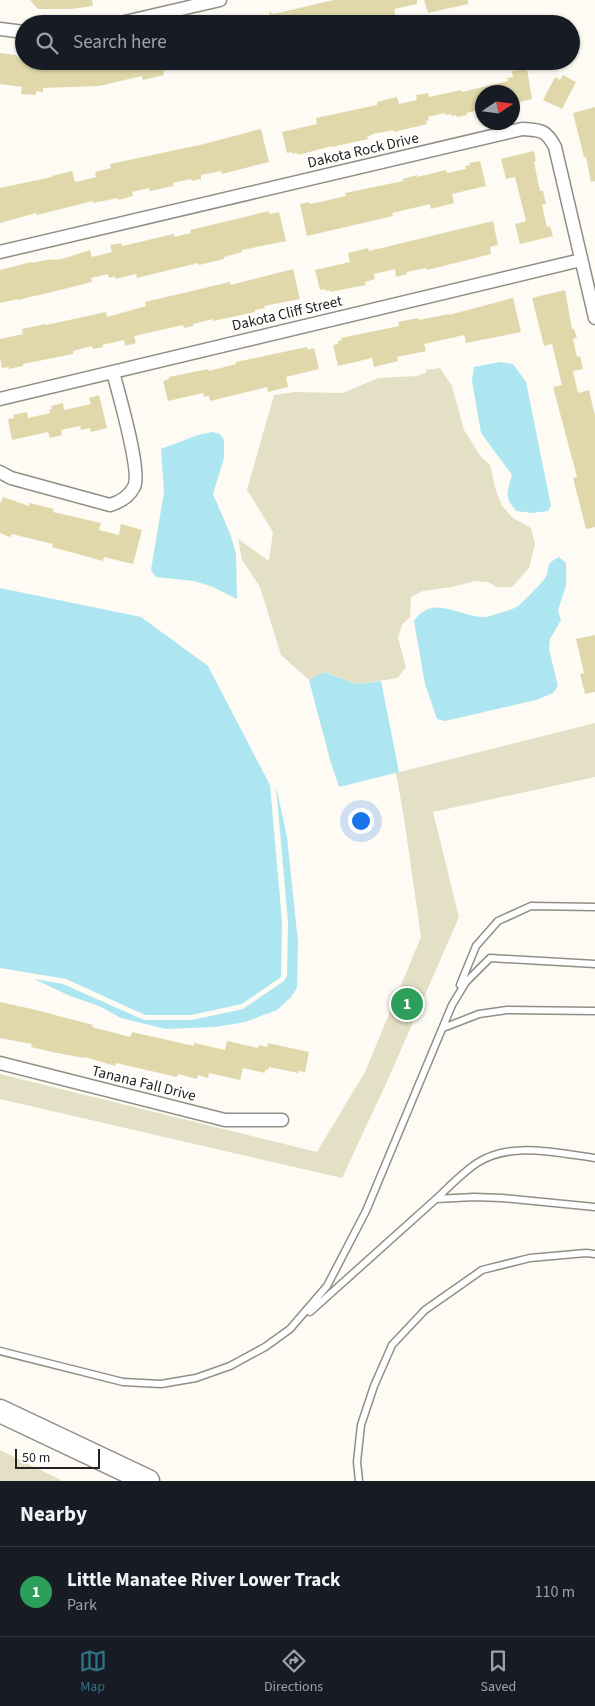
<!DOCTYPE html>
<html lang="en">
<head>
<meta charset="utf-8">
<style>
	:root { --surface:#171b24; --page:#20242c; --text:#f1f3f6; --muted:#9ea1a6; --line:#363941; --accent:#317185 }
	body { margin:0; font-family:"Source Sans 3",sans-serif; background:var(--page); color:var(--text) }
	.compass { position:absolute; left:475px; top:85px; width:45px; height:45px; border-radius:50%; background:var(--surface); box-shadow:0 1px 4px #0004; rotate:77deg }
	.scale { position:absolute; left:15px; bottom:12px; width:85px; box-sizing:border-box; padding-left:5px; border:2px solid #242320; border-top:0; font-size:14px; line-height:18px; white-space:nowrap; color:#242320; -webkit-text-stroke:4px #fff; paint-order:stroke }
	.you { position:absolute; left:360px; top:820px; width:18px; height:18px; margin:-12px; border:4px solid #fff; border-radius:50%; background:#1a73e8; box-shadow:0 0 0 8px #1a73e833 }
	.badge { display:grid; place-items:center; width:32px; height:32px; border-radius:50%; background:var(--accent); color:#fff; font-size:16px; font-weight:700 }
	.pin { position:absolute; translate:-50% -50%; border:2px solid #fff; box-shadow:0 1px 5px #0006 }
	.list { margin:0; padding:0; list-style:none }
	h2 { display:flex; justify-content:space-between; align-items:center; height:65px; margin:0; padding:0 20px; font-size:21px }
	h2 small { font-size:16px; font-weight:400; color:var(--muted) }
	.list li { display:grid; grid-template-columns:32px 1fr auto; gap:15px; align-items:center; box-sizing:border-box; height:90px; padding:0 20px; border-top:1px solid var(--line) }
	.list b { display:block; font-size:19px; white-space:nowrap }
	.list p { margin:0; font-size:16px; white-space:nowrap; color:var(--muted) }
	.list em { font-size:16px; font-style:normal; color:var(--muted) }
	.icon { flex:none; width:28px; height:28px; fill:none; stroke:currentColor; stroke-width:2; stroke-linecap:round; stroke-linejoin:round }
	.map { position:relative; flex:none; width:595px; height:1481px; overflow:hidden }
	.search { position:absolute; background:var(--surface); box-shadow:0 1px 4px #0004; left:15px; right:15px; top:15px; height:55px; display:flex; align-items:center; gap:12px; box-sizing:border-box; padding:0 18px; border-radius:28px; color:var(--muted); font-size:19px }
	.sheet { height:155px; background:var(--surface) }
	nav { display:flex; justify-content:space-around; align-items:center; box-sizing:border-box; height:70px; border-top:1px solid var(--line); background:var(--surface); font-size:14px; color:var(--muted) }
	nav a { display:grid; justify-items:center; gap:2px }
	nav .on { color:var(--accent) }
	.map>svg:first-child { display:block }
	.green { fill:#e4e0c5 }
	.water { fill:#ade6f0 }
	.building { fill:#e0d8ab }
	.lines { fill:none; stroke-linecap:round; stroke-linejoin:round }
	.lane-casing { stroke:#908f87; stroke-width:9 }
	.street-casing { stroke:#908f87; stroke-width:15 }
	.highway-casing { stroke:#908f87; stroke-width:25 }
	.lane { stroke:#fff; stroke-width:6 }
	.street { stroke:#fff; stroke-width:12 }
	.highway { stroke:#fff; stroke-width:22 }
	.labels { text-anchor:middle; stroke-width:4; stroke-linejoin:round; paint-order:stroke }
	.street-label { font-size:15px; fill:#242320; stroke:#fff }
</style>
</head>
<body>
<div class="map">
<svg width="595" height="1481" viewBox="0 0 595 1481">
	<rect width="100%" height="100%" fill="#fdfbf3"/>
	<path class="green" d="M440 368 452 386 464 430 481 457 490 465 496 491 502 506 513 518 531 528 535 544 529 568 512 587H496L488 582 475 581 452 587 423 591 411 597 410 617 402 625 398 638 406 667 398 678 357 684 325 672 309 680 281 655 260 587 242 560 238 539 269 561 273 532 247 490 274 395 295 392 343 393 378 378 417 376 426 373V370Z
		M595 723V777L433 812 459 917 385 1086 342 1178 0 1099V1074L317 1152 365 1072 421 937 404 818 396 773Z
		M0 1450 63 1481H0Z"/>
	<path class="water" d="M500 362 513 364 526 382 551 506 548 511 532 513 516 511C504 496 507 493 512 475L481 433 472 381 474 367Z
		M212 432 220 434 224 440V458L213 494 231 536 236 554 237 599 213 587 194 581 156 577 151 570 164 492 161 449 198 435Z
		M559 557 566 563V586L558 610 561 620 550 639 549 649 558 686 553 693 536 700 445 721 437 719 425 684 414 621C433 593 458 617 485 617 488 617 493 615 496 614 503 612 512 610 518 606 522 603 543 582 545 578 552 567 542 566 559 557Z
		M0 588 141 617 208 666 270 785 282 922 281 977 242 1004 191 1015H145L66 979 0 968Z
		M324 672 357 684 381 681 399 772 339 787 330 760 309 680Z
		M276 786 287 837 298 942 297 988 291 997 277 1010 245 1022 215 1027 166 1029 121 1018 99 1006 70 996 34 979 63 984 144 1020H192L243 1009 284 981 287 976 288 922Z"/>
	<path class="building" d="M30 0H92L93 6 71 9H38Z
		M334 0H417V4L394 9 397 21 384 24H350L349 19 330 24H266L270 11 273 14Z
		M424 0H468V4L428 13Z
		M0 53 16 55 21 61H188L189 65 163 71 164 75 143 80 142 76 99 86 43 88V92L36 91V95L21 94 22 87 0 84Z
		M527 69 532 99 512 104V92H482V109L467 113V115L457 117 456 115 452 116 451 114 446 115 445 113 428 117 429 120 426 121 427 124 394 132V130L373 134 367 137 368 139 332 147V146L298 155 297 153 293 154 292 152 287 153 282 132 317 124 316 118 377 105V102L397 97 399 104 417 100 416 95 428 93 429 97 461 90 462 92 508 81 507 78 513 77 512 71Z
		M563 75 576 82 562 109 543 100 555 77 560 80Z
		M595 107V181L591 182 586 157H584L573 113Z
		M261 129 269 162 222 174 221 171 201 175V179L192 181 191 179 173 183V186L150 191 149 188 132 192 133 196 118 200V198L93 203V201L37 215 36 213 0 223V188L52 177V176L72 171 75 182 96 177 95 172 111 168 110 164 204 144Z
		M534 151 536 161H534L536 172 540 191H543L546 204 542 205 547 227 550 226 553 236 520 244 515 224 526 221 515 177 506 179 501 159Z
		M480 161 486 186 452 194 454 203 431 209 430 204 392 213 393 216 307 236 300 204 309 202 310 204 320 202 346 196 345 193 403 181V179L417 175V177L446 170 447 173 466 169 465 166 470 165 469 163Z
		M269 211V214L279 212 286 241 242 250V252L224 257V259L199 265 198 263 137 278 136 274 115 279V276L109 278 108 274 91 278 92 282 68 288 18 300V299L0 303V270L31 262 32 263 51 259V260L62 259 90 250 92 257 112 252 110 245 121 243 122 246 174 234V237L191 233 190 230Z
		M493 221 498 245 490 247 491 254 427 270 426 268 407 272V274L396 277 395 269 374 274 375 279 365 282 366 285 330 292V290L326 291 325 289 320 290 315 270 350 262 348 253 368 248 369 251Z
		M293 269 300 299 264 306 265 308 255 310V312L213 321V319L193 324V326L184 328 183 325 134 336 136 343 125 346 124 340 102 345 103 347 93 349 92 346 73 351V354L23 364V366L9 369V367L2 368 0 358V339L23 334 22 329 46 324V325L106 312 107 317 146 306 145 302 230 282V285Z
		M565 290 572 329H574L577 338 573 339 577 357 580 356 583 369 573 371 578 393 589 390 595 416V527L586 529 573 478 577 477 553 387 562 385 552 344 544 346 532 298Z
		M513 298 521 332 466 343 464 335 424 344 426 351 397 357 398 361 374 367 372 358 338 366 333 345 338 344V341L342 340 341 338 399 326 398 322 418 318 419 320 449 314V315Z
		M307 347 308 350 314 348 319 369 286 377 288 387 268 392 267 387 210 401 209 396 204 397 203 393 168 401 163 381 169 379V377L208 369 209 371 236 364V362Z
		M99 395 107 428 91 432 90 428 81 430 80 426 61 430 62 435 50 438 48 432 12 440 8 419 14 418 13 415 27 412 28 418 50 413 49 410 52 409 51 406 63 403 64 410 91 404 89 398Z
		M3 497 29 506 30 503 54 509 53 512 101 523 99 530 119 535 121 524 142 530 133 564 104 557 103 561 52 547 53 544 12 534 10 537 0 533V504Z
		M595 635V692L585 694 580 674 584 673 576 639Z
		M0 1002 32 1009 93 1025 92 1027 130 1037 132 1032 194 1046V1043L225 1050 227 1041 258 1048 259 1045 267 1047 268 1043 309 1052 305 1072 298 1071V1073L269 1067 268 1070H265V1073L243 1068 240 1080 209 1073 208 1078 198 1075 197 1079 178 1074 177 1077 116 1063 115 1066 85 1057 84 1058 52 1052 31 1047 32 1044 0 1038Z"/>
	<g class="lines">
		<g class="lane-casing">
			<path id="lane" d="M460 985 476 946 498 921 531 906 595 907
				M443 1028 479 1014 507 1010 595 1011
				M436 1199C449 1187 462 1173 477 1163 511 1141 557 1153 595 1158
				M310 1312 436 1199 474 1197 502 1198 595 1207
				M0 1351 123 1382 161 1384 196 1378 230 1366 265 1347 290 1329 327 1286 366 1211 452 1005 466 982 490 958 595 964
				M359 1481 357 1462 361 1425 374 1386 392 1345 425 1310 482 1270 530 1258 586 1253 595 1254"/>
		</g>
		<g class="street-casing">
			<path id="street" d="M116 24 220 0
				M0 29 24 32
				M0 252 522 129C541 130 546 130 555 147L595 318
				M0 399 581 260
				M0 472 11 478 110 505C120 502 129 497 134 487 142 472 118 392 113 372
				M0 1063 225 1120H282"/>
		</g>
		<g class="highway-casing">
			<path id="highway" d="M0 1411 148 1481"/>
		</g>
		<use href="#lane" class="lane"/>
		<use href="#street" class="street"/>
		<use href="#highway" class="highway"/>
	</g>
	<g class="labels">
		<g class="street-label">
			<text transform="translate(363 150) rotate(-13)" y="5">Dakota Rock Drive</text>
			<text transform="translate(287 313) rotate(-13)" y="5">Dakota Cliff Street</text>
			<text transform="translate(144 1083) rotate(14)" y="5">Tanana Fall Drive</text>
		</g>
	</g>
</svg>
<svg class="compass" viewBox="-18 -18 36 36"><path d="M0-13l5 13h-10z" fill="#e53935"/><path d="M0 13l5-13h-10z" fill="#9ea1a6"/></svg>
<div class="scale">50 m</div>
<div class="you"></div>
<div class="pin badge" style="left:407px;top:1004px;background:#2e9e5b">1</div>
<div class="search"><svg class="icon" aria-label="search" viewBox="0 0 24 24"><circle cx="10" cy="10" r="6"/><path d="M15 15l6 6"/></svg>Search here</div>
</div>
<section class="sheet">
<h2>Nearby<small></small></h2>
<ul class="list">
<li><span class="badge" style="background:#2e9e5b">1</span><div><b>Little Manatee River Lower Track</b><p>Park</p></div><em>110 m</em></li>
</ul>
</section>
<nav>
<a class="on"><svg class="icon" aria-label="map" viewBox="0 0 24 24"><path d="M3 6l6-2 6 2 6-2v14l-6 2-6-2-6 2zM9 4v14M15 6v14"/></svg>Map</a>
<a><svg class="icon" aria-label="directions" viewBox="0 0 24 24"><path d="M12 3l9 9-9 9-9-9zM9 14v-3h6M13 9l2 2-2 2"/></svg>Directions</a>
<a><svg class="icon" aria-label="saved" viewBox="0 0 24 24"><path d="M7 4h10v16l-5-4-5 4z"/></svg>Saved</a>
</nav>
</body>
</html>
